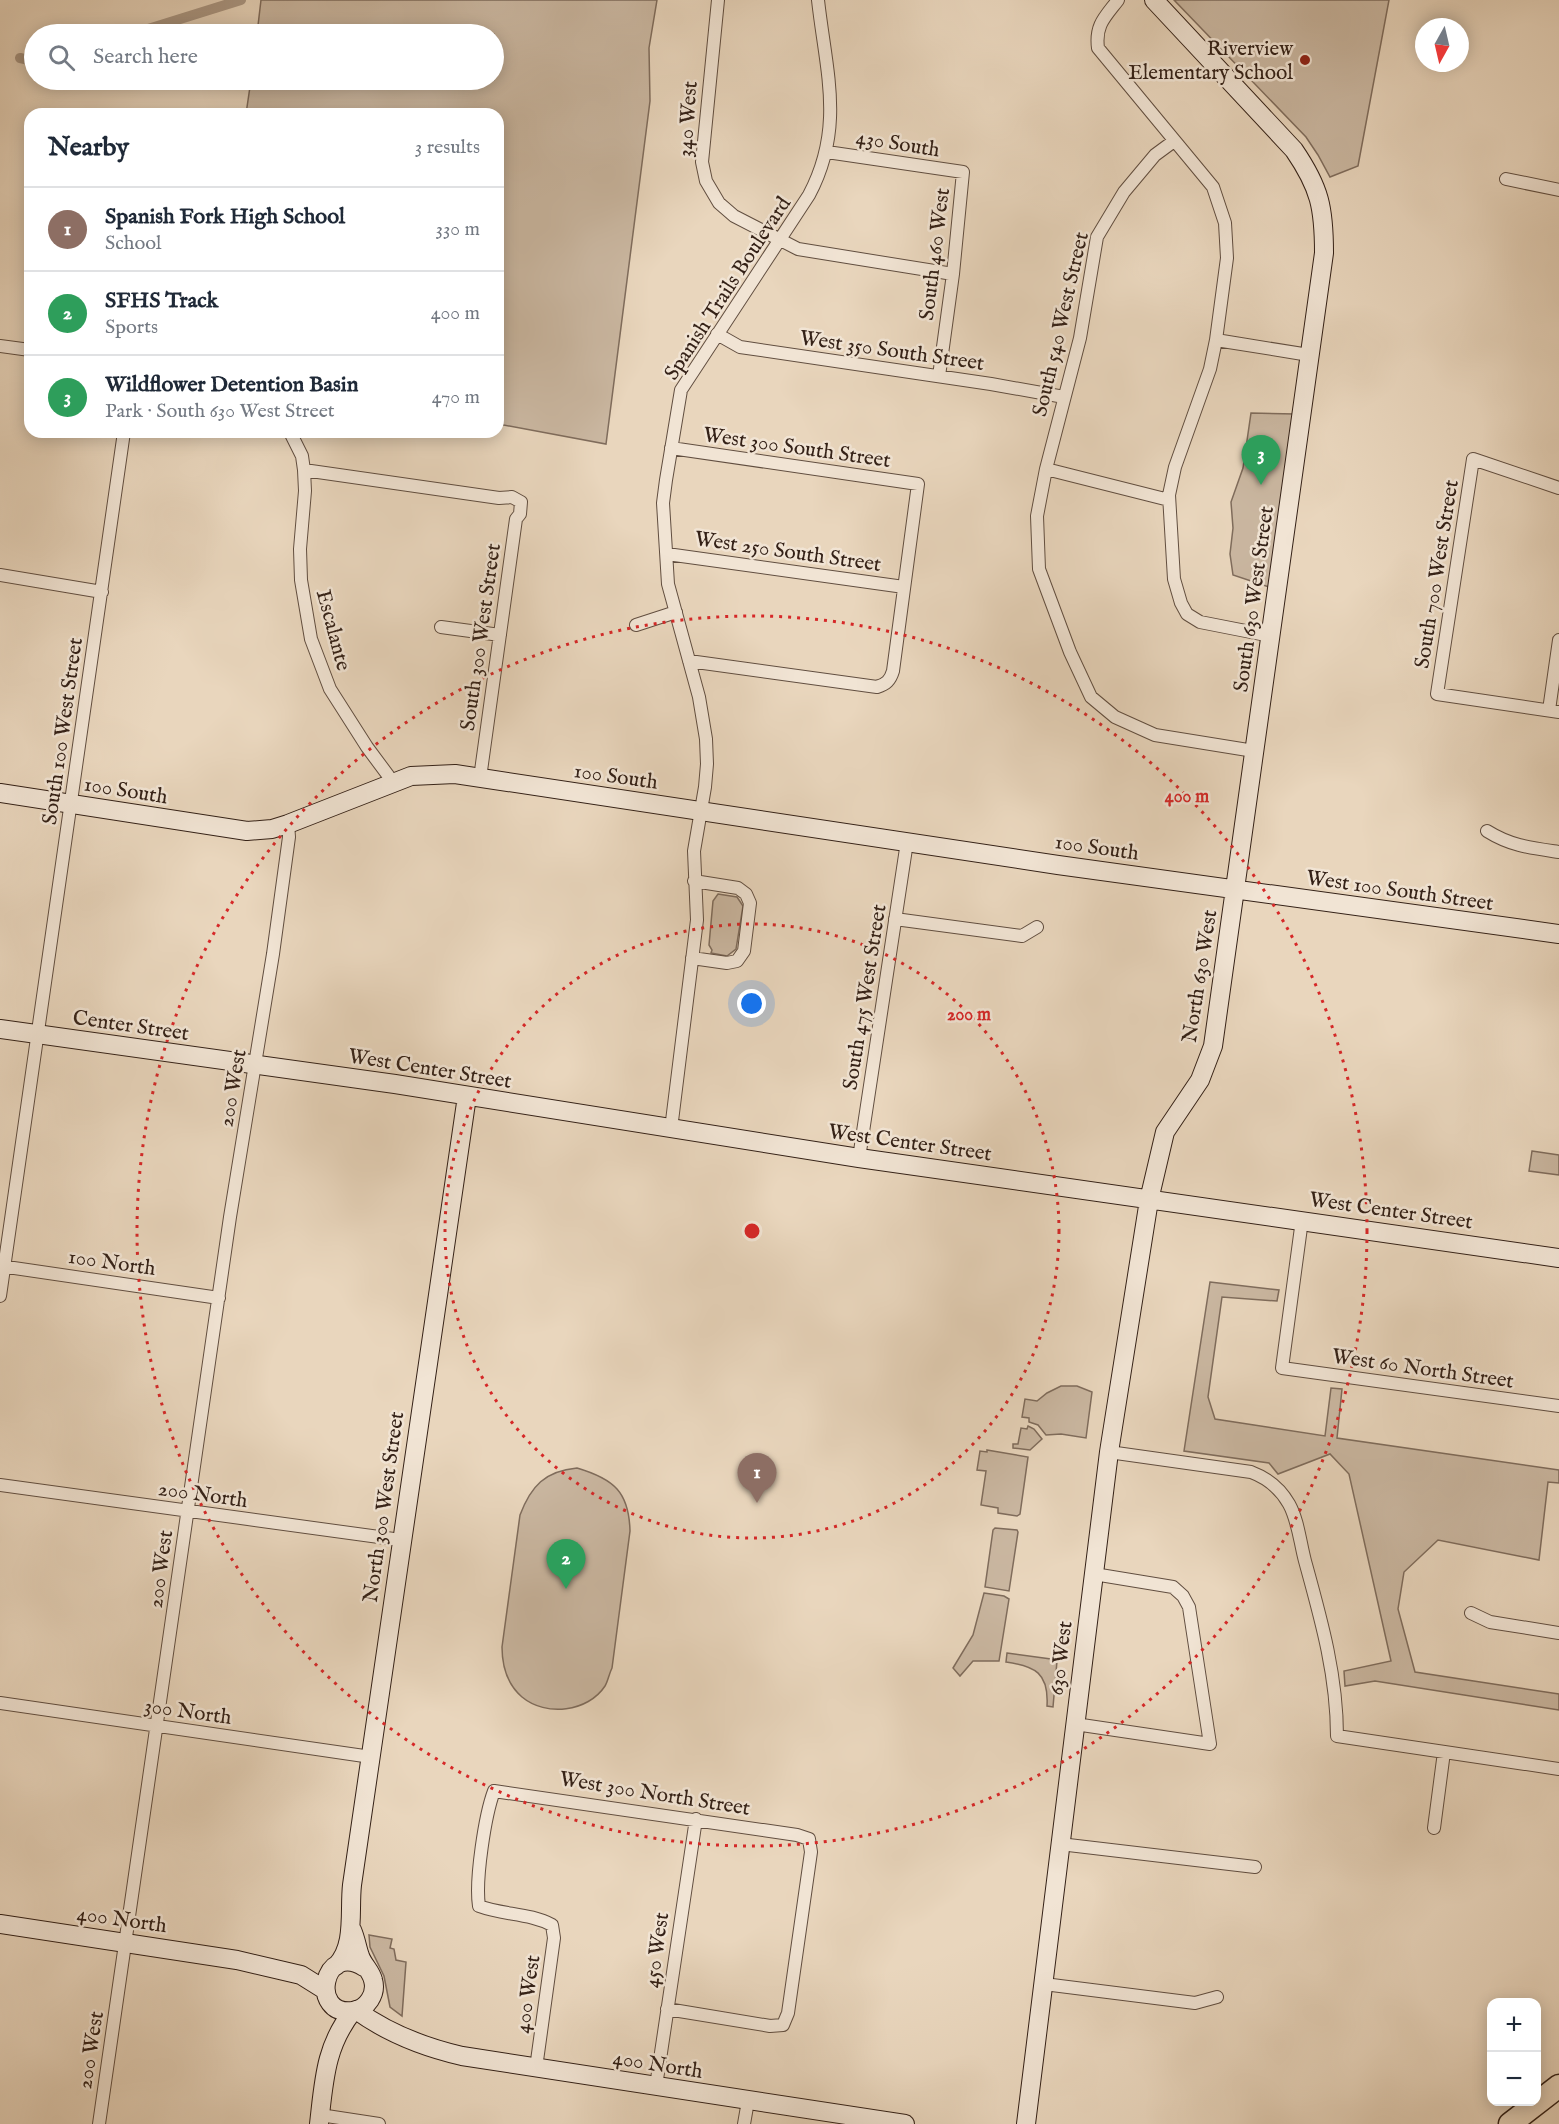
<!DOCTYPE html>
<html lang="en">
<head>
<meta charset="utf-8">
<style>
	:root { --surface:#fff; --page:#f2f2f3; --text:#1f2937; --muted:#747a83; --line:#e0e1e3; --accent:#8f2418 }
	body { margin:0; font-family:"IM FELL English",serif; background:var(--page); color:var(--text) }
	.controls { position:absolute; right:18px; bottom:18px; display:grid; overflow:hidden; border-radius:12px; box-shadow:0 3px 15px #0003 }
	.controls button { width:54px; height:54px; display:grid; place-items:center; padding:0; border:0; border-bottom:2px solid var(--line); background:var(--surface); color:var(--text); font:30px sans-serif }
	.compass { position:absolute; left:1415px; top:18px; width:54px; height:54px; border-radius:50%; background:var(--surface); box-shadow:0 3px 15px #0003; rotate:188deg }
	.you { position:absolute; left:752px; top:1004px; width:21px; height:21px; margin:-15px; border:4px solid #fff; border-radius:50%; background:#1a73e8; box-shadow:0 0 0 9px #1a73e833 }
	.badge { display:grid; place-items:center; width:39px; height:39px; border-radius:50%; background:var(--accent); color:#fff; font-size:20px; font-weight:700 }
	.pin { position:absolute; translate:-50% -50px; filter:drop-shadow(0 2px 3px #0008) }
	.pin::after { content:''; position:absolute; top:32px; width:21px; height:18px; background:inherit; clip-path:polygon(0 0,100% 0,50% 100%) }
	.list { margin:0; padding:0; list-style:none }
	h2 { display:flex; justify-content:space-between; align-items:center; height:78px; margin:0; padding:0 24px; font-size:26px }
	h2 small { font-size:20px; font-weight:400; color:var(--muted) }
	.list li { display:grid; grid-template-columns:39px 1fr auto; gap:18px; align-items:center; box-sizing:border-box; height:84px; padding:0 24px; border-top:2px solid var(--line) }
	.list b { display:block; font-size:22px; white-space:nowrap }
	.list p { margin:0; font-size:20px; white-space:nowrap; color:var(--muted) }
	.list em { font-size:20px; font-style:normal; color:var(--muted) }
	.icon { flex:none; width:33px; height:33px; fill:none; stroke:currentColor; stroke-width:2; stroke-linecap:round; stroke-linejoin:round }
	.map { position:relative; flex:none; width:1559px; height:2124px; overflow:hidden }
	.search { position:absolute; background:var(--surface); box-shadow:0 3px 15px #0003; left:24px; top:24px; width:480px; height:66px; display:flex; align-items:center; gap:15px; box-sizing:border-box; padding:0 21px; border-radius:33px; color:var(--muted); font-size:22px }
	.panel { position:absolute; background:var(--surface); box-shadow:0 3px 15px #0003; left:24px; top:108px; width:480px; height:330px; border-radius:18px }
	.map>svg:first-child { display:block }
	.green { fill:#cab7a1; stroke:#7f6c5c; stroke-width:1.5 }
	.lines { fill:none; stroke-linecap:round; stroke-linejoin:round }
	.canal { stroke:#ab9885; stroke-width:10 }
	.street-casing { stroke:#614e40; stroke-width:14 }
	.secondary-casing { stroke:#342117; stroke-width:20 }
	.highway-casing { stroke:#342117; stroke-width:25 }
	.street { stroke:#f1e4d4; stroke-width:12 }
	.secondary { stroke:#f1e4d4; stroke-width:18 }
	.highway { stroke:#e9d6bd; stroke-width:22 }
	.ring { fill:none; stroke:#d62828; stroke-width:3; stroke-dasharray:3 6 }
	.poi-dot { fill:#8f2418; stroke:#f1e4d4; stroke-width:2 }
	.labels { text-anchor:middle; stroke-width:5; stroke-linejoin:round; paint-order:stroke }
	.poi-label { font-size:21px; fill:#342117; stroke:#f1e4d4; text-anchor:end }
	.street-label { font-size:21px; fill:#342117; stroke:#f1e4d4 }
	.centre { fill:#d62828; stroke:#f1e4d4; stroke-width:3 }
	.ring-label { font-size:18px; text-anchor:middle; font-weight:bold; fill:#d62828; stroke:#f1e4d4; stroke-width:5; stroke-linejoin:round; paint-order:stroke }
</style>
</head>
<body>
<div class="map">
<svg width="1559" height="2124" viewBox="0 0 1559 2124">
	<rect width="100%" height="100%" fill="#e9d6bd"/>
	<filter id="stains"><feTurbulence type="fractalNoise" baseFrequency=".00333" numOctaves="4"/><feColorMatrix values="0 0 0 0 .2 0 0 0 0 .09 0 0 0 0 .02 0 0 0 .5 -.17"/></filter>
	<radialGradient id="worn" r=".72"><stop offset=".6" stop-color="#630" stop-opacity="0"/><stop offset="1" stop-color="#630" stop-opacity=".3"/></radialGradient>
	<path class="green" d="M261 0H657L649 48 650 101 606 444 498 424V114H246L251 80H494V34H257Z
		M1174 0H1389L1358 166 1330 177 1318 155 1306 137Z
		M1251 413 1295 414 1269 587 1233 575 1230 554 1233 528 1231 502 1243 468Z
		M718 894 737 897 743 906 736 949 727 956 711 953 712 950 709 945 713 901Z
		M1532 1151 1559 1155V1175L1529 1171Z
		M1210 1282 1279 1290 1277 1301 1222 1297 1208 1397 1215 1419 1325 1436 1331 1388 1342 1389 1337 1438 1559 1470V1483L1548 1482 1539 1560 1438 1540 1404 1572 1398 1609 1415 1672 1559 1694V1710L1375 1681 1345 1686 1344 1671 1391 1661 1349 1474 1330 1454 1278 1474 1269 1463 1184 1451Z
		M1061 1386H1077L1092 1392 1086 1438 1061 1434 1046 1435 1038 1425 1029 1422V1418L1022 1417 1025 1399 1037 1401 1047 1393Z
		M1028 1426 1034 1429 1042 1439 1030 1450 1013 1448V1444H1018L1021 1428 1027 1429Z
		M987 1450 1028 1457 1020 1514 1017 1516 998 1513V1508L981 1505 986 1471 977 1470 980 1451 987 1452Z
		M577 1468C614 1479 629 1492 630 1531L612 1668C609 1674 608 1681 605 1686 588 1712 546 1717 522 1697 507 1684 502 1666 502 1647L520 1515C531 1486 545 1471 577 1468Z
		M995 1528 1017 1530 1018 1532 1009 1591 985 1587 993 1530Z
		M984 1593 1004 1596 1009 1599 999 1661H973L960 1676 953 1668 973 1635Z
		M1007 1653 1051 1659 1057 1661 1053 1707 1047 1706C1049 1673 1035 1666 1006 1662Z
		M369 1935 392 1939 390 1948 394 1949 396 1960 406 1962 402 2016 390 2007 384 1976 370 1947Z"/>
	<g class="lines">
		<path class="canal" d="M132 34 241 0
			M20 58 34 61"/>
		<g class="street-casing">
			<path id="street" d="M718 0 702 162 706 181 719 203 734 216 798 249 953 274
				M1118 0C1105 17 1095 25 1098 48L1213 187 1225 223 1227 258 1216 340 1210 369 1175 467 1169 495 1174 579 1181 603 1187 614 1200 622 1271 636
				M1174 141 1155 155 1124 192 1097 237 1080 338 1046 469 1037 516 1039 569 1070 652 1091 697 1115 717 1155 735 1254 751
				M827 152 963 172 953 274 939 376
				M1506 179 1559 190
				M717 334 740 347 991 384 1064 397
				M1216 340 1309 355
				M0 346 30 350
				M290 432 302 456 304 470 305 491 300 549 301 580 311 639 330 689 367 747 393 782
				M671 448 918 484 893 671C890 681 886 684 877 687L689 661
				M1046 469 1169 500
				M304 470 499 498 512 497 521 502 520 514 516 519 480 778
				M1559 488 1473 459 1437 694 1559 712
				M667 554 904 587
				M0 575 102 592
				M636 625 676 612
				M441 627 500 635
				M1549 710 1559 640
				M1487 831C1511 846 1531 848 1559 852
				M895 919 1022 936 1037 927
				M692 958 727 963 737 961 744 951 750 903 746 894 738 888 694 881
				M671 1129 697 920 694 851 705 787 707 764 706 739 699 697 668 584 663 503 666 480 681 390 809 195C845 127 826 72 818 0
				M859 1158 907 842
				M1302 1220 1282 1368 1559 1406
				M0 1266 219 1298
				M0 1296 124 432
				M1109 1452 1251 1472C1267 1478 1280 1488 1289 1504 1298 1520 1300 1542 1305 1561 1321 1619 1337 1675 1337 1736L1559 1769
				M0 1485 401 1540
				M1471 1613 1490 1622 1559 1633
				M0 1703 371 1757
				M1075 1724 1210 1744 1189 1607 1183 1596 1173 1587 1094 1574
				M1434 1828 1444 1752
				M1060 1844 1255 1867
				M1044 1984 1195 2003 1217 1997
				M536 2068 554 1938 552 1925C530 1913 503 1915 479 1906 475 1880 485 1815 494 1791L797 1835 809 1839 811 1852 788 2013 783 2025 770 2026 667 2009
				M656 2086 696 1819
				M320 2115 379 2124
				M99 2124 230 1217 273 954 289 837 288 824
				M744 2124 748 2101"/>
		</g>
		<g class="secondary-casing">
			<path id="secondary" d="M0 793 247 831 272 829 288 824 411 776 455 774 1058 865 1559 934
				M0 1029 395 1084 859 1158 1559 1258
				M0 1924 237 1960 301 1975 325 1990
				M352 1930C356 1939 357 1948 360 1956 363 1965 371 1971 373 1980 377 1994 367 2009 353 2011 309 2017 322 1941 364 1967
				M336 1966C356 1946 349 1911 352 1885L467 1096
				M356 2010C389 2034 423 2047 462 2056L905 2124
				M319 2124C324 2081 325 2046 353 2011
				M1026 2124 1109 1452 1149 1200 1165 1132 1200 1080 1213 1046 1324 253C1324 208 1320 188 1294 150L1154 0"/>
		</g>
		<g class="highway-casing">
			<path id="highway" d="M1510 2124 1559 2086"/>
		</g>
		<use href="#street" class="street"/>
		<use href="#secondary" class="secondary"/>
		<use href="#highway" class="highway"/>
	</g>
	<g class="ring">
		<circle cx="752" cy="1231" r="307"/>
		<circle cx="752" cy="1231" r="615"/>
	</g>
	<circle class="poi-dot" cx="1305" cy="60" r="6"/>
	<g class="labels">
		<g class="poi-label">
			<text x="1293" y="55">Riverview<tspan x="1293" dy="24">Elementary School</tspan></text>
		</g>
		<g class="street-label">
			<text transform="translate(687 119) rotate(-86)" y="7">340 West</text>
			<text transform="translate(898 143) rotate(9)" y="7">430 South</text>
			<text transform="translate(934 254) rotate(-83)" y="7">South 460 West</text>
			<text transform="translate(727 288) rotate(-57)" y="7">Spanish Trails Boulevard</text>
			<text transform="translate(1060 324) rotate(-77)" y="7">South 540 West Street</text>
			<text transform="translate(892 350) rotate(8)" y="7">West 350 South Street</text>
			<text transform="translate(797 447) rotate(8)" y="7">West 300 South Street</text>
			<text transform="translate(788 551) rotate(8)" y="7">West 250 South Street</text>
			<text transform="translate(1436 574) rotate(-81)" y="7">South 700 West Street</text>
			<text transform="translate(1253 599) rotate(-82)" y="7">South 630 West Street</text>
			<text transform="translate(334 630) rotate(75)" y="7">Escalante</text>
			<text transform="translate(480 637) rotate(-82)" y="7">South 300 West Street</text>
			<text transform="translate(62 731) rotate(-82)" y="7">South 100 West Street</text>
			<text transform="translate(616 776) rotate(8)" y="7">100 South</text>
			<text transform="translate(126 790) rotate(9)" y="7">100 South</text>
			<text transform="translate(1097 847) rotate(8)" y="7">100 South</text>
			<text transform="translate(1400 890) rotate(8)" y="7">West 100 South Street</text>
			<text transform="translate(1199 976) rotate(-81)" y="7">North 630 West</text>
			<text transform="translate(864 997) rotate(-81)" y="7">South 475 West Street</text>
			<text transform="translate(131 1025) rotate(8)" y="7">Center Street</text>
			<text transform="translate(430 1068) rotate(9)" y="7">West Center Street</text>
			<text transform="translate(232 1088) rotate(-80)" y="7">200 West</text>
			<text transform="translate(910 1142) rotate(8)" y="7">West Center Street</text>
			<text transform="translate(1391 1210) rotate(8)" y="7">West Center Street</text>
			<text transform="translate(112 1262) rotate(8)" y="7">100 North</text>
			<text transform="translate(1423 1368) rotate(8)" y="7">West 60 North Street</text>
			<text transform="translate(203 1494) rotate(8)" y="7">200 North</text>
			<text transform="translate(383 1507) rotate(-82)" y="7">North 300 West Street</text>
			<text transform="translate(160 1569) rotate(-82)" y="7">200 West</text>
			<text transform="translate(1060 1658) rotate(-83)" y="7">630 West</text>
			<text transform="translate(188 1711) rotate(8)" y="7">300 North</text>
			<text transform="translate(655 1793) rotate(9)" y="7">West 300 North Street</text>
			<text transform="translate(122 1919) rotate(8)" y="7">400 North</text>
			<text transform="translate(656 1950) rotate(-82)" y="7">450 West</text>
			<text transform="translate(527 1994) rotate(-82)" y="7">400 West</text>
			<text transform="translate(90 2050) rotate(-81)" y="7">200 West</text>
			<text transform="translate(658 2064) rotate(9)" y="7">400 North</text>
		</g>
	</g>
	<circle cx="752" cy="1231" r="9" class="centre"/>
	<g class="ring-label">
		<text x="1187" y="802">400 m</text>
		<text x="969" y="1020">200 m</text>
	</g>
	<rect width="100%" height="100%" filter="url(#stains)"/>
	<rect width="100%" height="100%" fill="url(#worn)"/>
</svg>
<div class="controls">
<button>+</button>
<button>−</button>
</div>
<svg class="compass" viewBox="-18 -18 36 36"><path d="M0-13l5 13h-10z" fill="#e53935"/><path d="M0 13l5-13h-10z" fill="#747a83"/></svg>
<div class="you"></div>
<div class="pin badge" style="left:757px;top:1503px;background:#8d6e63">1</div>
<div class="pin badge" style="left:566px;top:1589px;background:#2e9e5b">2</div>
<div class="pin badge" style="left:1261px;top:485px;background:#2e9e5b">3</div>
<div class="search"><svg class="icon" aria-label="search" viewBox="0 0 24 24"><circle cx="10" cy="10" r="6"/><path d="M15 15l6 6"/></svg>Search here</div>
<section class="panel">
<h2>Nearby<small>3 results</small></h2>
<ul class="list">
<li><span class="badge" style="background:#8d6e63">1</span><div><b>Spanish Fork High School</b><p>School</p></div><em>330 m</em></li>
<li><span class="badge" style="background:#2e9e5b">2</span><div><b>SFHS Track</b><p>Sports</p></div><em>400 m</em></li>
<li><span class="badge" style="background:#2e9e5b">3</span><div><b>Wildflower Detention Basin</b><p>Park · South 630 West Street</p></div><em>470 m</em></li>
</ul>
</section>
</div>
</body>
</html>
